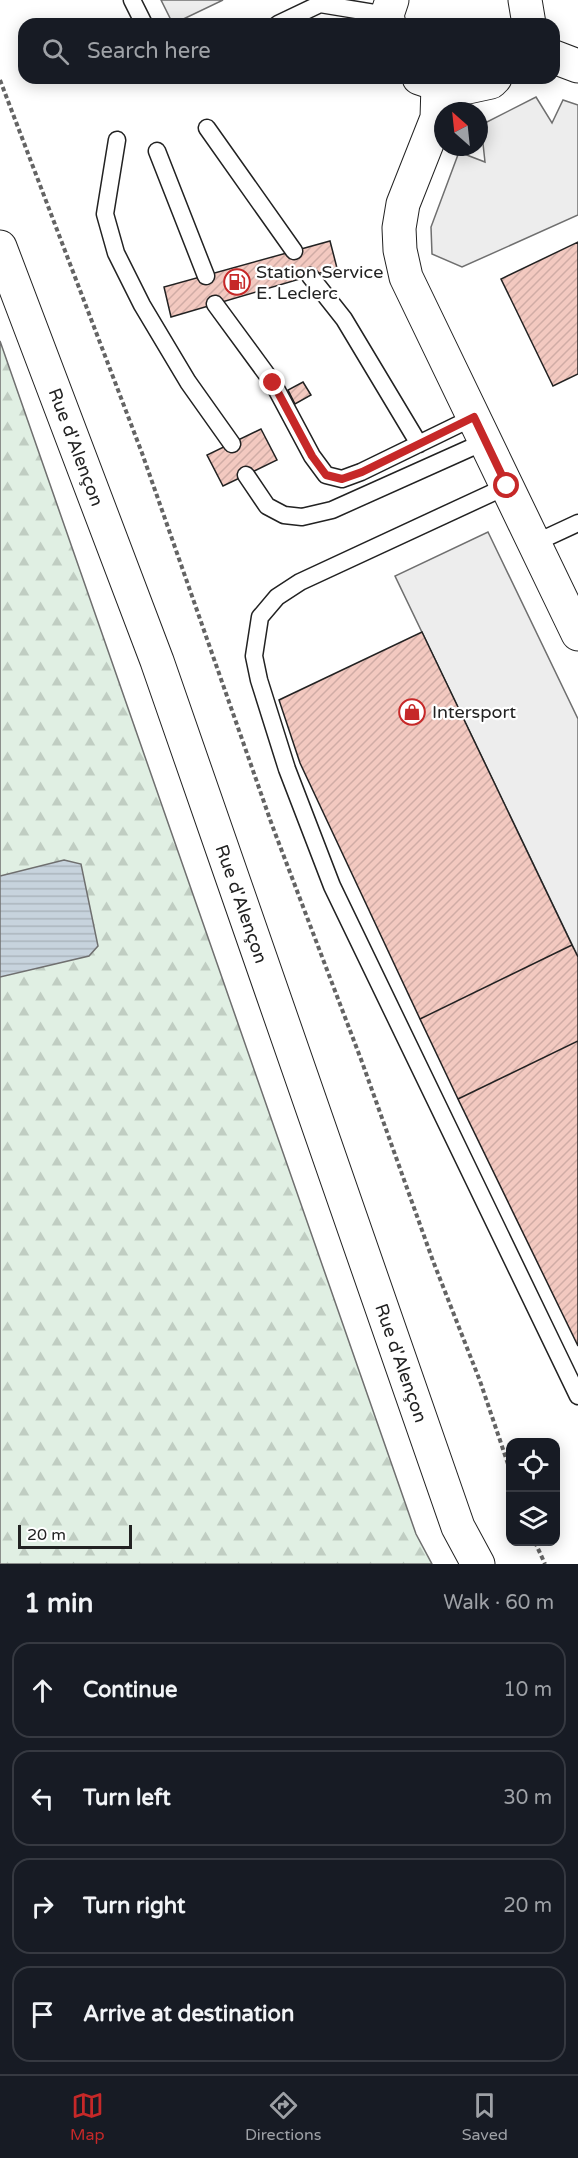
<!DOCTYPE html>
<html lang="en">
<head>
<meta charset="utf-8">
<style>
	:root { --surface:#171b24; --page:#242831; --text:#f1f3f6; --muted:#9ea1a6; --line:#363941; --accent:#c62828 }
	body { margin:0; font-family:"Varela Round",sans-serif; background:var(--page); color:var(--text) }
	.controls { position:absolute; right:18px; bottom:18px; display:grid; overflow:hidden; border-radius:12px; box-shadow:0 3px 15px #0003 }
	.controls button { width:54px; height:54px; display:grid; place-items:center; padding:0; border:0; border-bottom:2px solid var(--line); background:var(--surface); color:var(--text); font:30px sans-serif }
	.compass { position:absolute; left:434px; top:102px; width:54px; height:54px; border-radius:50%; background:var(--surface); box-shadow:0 3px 15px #0003; rotate:333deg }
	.scale { position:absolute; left:18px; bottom:15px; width:114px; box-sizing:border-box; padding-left:6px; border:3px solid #222; border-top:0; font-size:16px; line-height:21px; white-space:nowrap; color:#222; -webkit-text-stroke:4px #fff; paint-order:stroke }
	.stop { position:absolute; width:18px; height:18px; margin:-14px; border:4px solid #c62828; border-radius:50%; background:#fff }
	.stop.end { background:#c62828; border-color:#fff; box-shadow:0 2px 6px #0008 }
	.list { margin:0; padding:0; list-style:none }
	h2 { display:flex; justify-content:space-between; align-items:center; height:78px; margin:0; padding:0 24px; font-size:26px }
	h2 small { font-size:20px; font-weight:400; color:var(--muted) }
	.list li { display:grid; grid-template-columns:39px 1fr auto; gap:18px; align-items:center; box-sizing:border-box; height:96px; margin:0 12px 12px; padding:0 12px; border:2px solid var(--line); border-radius:18px }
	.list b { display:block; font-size:22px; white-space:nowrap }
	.list em { font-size:20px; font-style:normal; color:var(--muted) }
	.icon { flex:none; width:33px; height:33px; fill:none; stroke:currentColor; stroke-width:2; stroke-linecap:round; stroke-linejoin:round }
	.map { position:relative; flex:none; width:578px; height:1564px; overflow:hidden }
	.search { position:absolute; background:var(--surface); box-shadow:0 3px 15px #0003; left:18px; right:18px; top:18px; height:66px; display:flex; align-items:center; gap:15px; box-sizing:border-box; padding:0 21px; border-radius:18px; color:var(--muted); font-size:22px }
	.sheet { height:510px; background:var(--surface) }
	nav { display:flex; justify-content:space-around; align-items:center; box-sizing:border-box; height:84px; border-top:2px solid var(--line); background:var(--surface); font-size:16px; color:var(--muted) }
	nav a { display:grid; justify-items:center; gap:3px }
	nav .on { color:var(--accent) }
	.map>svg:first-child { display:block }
	.forest { fill:url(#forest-firs); stroke:#6f6f6f; stroke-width:1.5 }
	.parking { fill:#ededed; stroke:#6f6f6f; stroke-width:1.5 }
	.water { fill:url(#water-rules); stroke:#6f6f6f; stroke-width:1.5 }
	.building { fill:url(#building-hatch); stroke:#222; stroke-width:1.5 }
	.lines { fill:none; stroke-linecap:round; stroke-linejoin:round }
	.service-casing { stroke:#222; stroke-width:19 }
	.minor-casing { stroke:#222; stroke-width:35 }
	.path { stroke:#646464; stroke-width:4; stroke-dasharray:4.5 3; stroke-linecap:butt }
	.service { stroke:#fff; stroke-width:16 }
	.minor { stroke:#fff; stroke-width:33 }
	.route { stroke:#c62828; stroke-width:8 }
	.labels { text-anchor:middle; stroke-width:4.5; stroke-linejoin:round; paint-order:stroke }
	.poi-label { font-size:18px; fill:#222; stroke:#fff; text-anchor:start }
	.street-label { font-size:18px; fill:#222; stroke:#fff }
</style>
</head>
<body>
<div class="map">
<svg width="578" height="1564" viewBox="0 0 578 1564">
	<defs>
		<pattern id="forest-firs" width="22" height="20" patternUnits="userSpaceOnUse" patternTransform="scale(1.5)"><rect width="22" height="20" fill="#e0efe3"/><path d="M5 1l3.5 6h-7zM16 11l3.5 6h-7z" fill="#c0cdc2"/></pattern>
		<pattern id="water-rules" width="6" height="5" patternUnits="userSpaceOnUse" patternTransform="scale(1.5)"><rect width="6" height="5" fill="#c7d3dd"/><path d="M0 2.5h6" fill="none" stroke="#abb5bd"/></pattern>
		<pattern id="building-hatch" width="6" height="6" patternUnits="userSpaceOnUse" patternTransform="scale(1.5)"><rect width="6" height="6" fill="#f3c9c0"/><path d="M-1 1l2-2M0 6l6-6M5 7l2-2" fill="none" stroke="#d0aca5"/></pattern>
	</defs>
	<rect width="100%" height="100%" fill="#fff"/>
	<path class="forest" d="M0 341 416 1534 432 1564H0Z"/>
	<path class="parking" d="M161 0H223L173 24Z
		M536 97 552 123 563 100 578 105V215L462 267 432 254 431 227 459 152 485 162 481 125Z
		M488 532 578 719V957L395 576Z"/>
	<path class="water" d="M64 860 81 864 98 946 89 956 0 977V876Z"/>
	<path class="building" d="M330 241 337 268 171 317 164 287Z
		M578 242V374L553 386 501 279Z
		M303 382 311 395 295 404 288 390Z
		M261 429 277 460 223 486 207 455Z
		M422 632 572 945 420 1019 300 763 279 700Z
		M572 945 578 957V1041L458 1099 420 1019Z
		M578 1041V1346L458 1099Z"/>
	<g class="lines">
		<g class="service-casing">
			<path id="service" d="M132 0 144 24
				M278 24 320 4 387 15
				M207 128 294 251
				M117 140 105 214 116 253 142 305 188 382 232 444
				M157 151 206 276
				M310 276 344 319 419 444
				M215 304 273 383 312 456 326 475 342 479 361 472 474 417
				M246 475 267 506 284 515 302 517 332 510 486 441
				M507 486 300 582 277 597 260 617 254 656 259 680 287 769 332 886 578 1396
				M535 543 578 523"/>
		</g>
		<g class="minor-casing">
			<g id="minor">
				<path d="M525 0 529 24"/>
				<path d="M389 24 387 15 392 0"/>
				<path d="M554 57 578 66"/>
				<path d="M419 78 454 90 491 82 495 78"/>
				<path d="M438 85 437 118 403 204 399 228 400 250 406 277 578 634"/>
				<path id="s1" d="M0 247 157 661 458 1527 478 1564"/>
			</g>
		</g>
		<path class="path" d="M0 80 142 453 272 825 362 1062 433 1261 480 1381 510 1470
			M535 1542 545 1564"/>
		<use href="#service" class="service"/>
		<use href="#minor" class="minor"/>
	</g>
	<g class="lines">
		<path class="route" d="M273 383 312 456 326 475 342 479 362 472 474 417 507 486"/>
	</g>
	<defs>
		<g id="fuel-ring" transform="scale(1.35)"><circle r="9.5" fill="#fff" stroke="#c62828" stroke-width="1.5"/><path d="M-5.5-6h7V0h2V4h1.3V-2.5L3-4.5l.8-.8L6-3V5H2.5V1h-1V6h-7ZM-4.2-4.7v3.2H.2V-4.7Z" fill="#c62828"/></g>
		<g id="shop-ring" transform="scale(1.35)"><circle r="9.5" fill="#fff" stroke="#c62828" stroke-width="1.5"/><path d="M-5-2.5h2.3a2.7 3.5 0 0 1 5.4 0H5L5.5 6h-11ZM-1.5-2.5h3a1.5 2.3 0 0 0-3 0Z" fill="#c62828"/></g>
	</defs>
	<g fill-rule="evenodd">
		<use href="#fuel-ring" x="237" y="282"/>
		<use href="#shop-ring" x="412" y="712"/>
	</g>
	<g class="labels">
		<g class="poi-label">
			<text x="256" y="278">Station Service<tspan x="256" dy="21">E. Leclerc</tspan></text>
			<text x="432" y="718">Intersport</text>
		</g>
		<g class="street-label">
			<text dy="6" stroke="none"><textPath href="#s1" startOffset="214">Rue d'Alençon</textPath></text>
			<text dy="6" stroke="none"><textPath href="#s1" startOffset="700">Rue d'Alençon</textPath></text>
			<text dy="6" stroke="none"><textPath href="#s1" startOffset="1186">Rue d'Alençon</textPath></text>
		</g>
	</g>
</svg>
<div class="controls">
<button><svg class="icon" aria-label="locate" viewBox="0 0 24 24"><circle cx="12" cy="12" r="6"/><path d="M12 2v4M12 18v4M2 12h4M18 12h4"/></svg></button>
<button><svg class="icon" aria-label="layers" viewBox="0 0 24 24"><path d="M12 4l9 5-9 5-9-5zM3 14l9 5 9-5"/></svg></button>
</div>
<svg class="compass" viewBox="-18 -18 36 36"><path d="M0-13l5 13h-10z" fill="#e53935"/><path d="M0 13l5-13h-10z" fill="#9ea1a6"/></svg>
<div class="scale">20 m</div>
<div class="stop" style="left:507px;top:486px"></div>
<div class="stop end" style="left:273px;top:383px"></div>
<div class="search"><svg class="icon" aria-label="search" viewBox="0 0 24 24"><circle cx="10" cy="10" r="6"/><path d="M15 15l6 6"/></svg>Search here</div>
</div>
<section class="sheet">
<h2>1 min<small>Walk · 60 m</small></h2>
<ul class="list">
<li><svg class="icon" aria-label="ahead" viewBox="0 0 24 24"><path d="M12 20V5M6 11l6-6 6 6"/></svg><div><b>Continue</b></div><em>10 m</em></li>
<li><svg class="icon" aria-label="left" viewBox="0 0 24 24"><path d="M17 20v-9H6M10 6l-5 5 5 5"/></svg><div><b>Turn left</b></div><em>30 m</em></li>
<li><svg class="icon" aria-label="right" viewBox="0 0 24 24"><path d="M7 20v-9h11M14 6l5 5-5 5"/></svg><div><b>Turn right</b></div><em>20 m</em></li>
<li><svg class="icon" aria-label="arrive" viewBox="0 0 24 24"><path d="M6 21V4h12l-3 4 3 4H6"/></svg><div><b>Arrive at destination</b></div></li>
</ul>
</section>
<nav>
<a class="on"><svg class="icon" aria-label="map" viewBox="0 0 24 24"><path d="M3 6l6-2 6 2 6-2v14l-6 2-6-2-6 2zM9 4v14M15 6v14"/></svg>Map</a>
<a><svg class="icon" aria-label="directions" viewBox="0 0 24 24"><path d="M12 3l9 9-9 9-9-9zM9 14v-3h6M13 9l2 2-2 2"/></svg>Directions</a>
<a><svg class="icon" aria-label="saved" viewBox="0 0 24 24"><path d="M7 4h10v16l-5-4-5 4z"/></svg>Saved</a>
</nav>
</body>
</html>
